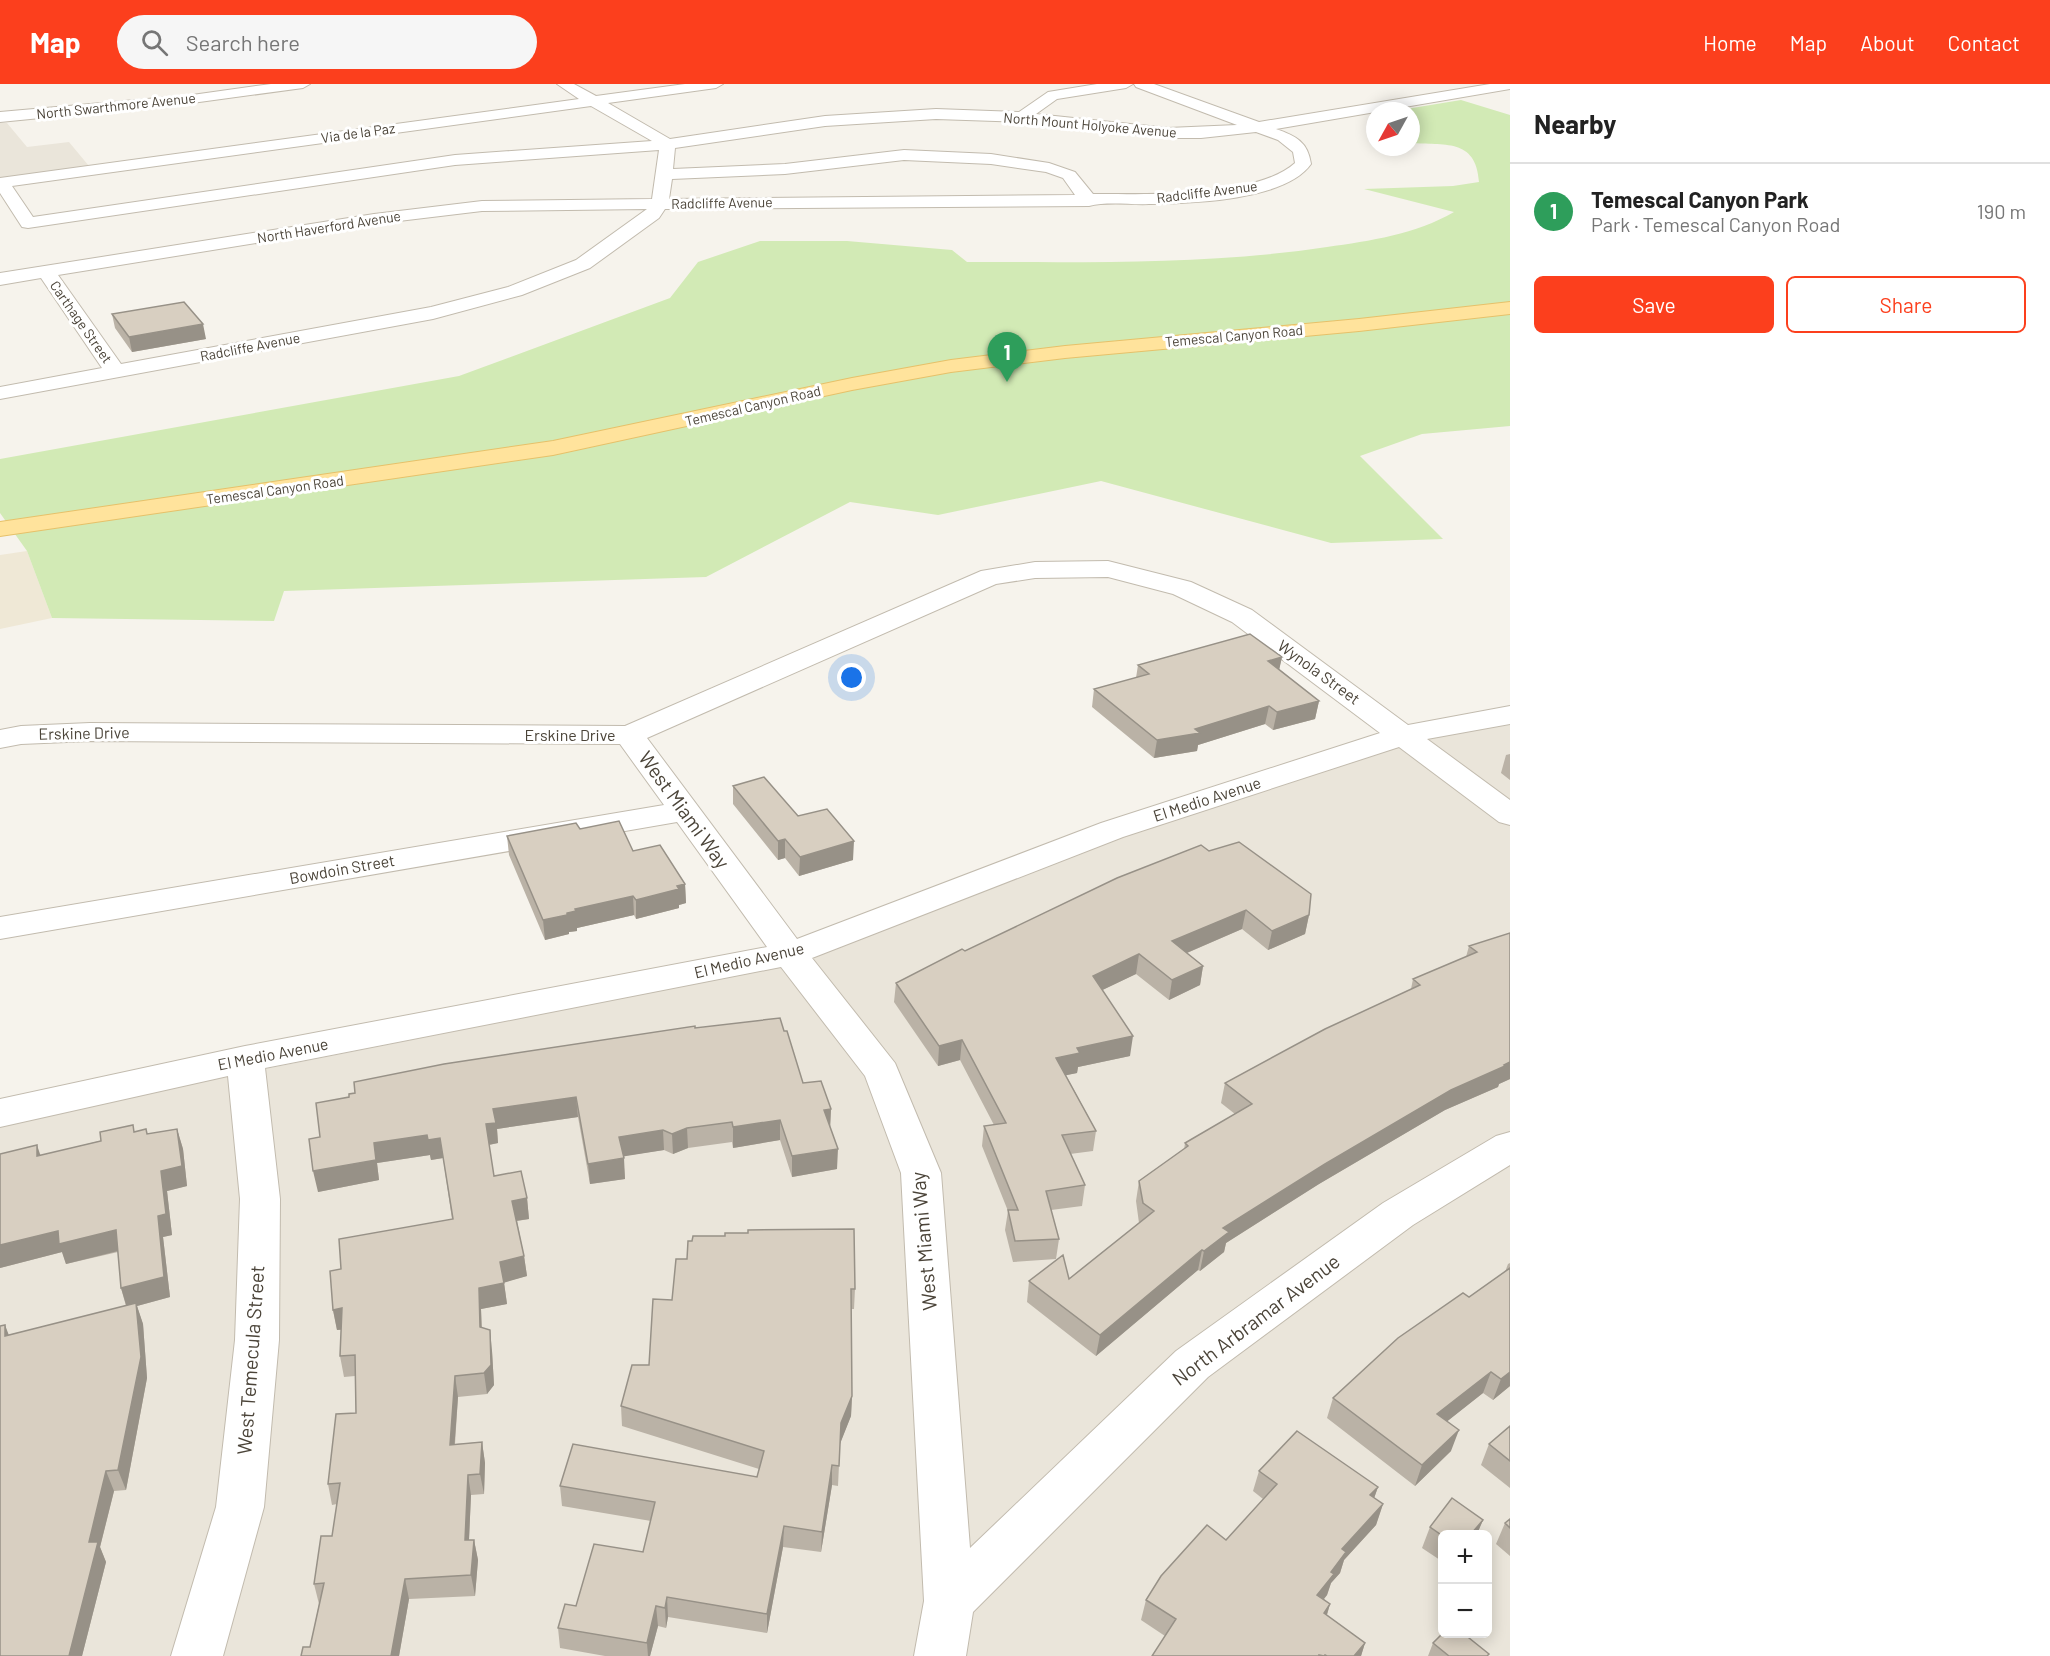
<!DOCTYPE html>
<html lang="en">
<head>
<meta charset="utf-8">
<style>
	:root { --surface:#fff; --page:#f6f6f6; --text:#222; --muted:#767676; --line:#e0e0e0; --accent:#fc3f1d }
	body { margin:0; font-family:Barlow,sans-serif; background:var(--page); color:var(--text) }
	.controls { position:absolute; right:18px; bottom:18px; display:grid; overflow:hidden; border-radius:9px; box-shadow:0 3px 15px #0003 }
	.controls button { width:54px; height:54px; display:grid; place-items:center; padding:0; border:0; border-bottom:2px solid var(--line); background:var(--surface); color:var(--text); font:30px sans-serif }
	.compass { position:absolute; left:1366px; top:18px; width:54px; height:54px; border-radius:50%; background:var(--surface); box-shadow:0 3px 15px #0003; rotate:230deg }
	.you { position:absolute; left:852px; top:594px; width:21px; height:21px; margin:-15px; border:4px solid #fff; border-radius:50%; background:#1a73e8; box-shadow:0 0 0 9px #1a73e833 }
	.badge { display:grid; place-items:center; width:39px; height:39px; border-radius:50%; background:var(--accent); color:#fff; font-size:20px; font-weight:700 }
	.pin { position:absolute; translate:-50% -50px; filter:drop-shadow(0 2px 3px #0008) }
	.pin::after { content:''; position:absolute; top:32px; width:21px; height:18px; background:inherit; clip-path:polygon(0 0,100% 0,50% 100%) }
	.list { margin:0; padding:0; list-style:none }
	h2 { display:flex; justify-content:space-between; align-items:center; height:78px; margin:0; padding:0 24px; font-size:26px }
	h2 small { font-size:20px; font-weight:400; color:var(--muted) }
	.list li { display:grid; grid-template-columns:39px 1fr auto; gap:18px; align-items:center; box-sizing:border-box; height:96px; padding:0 24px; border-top:2px solid var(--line) }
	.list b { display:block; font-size:22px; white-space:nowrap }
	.list p { margin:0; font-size:20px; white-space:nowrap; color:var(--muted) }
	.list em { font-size:20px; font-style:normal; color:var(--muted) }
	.actions { display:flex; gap:12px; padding:18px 24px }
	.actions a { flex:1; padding:14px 0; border:2px solid var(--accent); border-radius:9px; text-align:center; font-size:21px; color:var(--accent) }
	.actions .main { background:var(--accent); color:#fff }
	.icon { flex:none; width:33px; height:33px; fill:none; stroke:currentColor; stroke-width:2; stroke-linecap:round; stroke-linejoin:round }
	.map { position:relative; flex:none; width:1510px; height:1572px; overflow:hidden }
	header { display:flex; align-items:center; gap:36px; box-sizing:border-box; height:84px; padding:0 30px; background:var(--accent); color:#fff }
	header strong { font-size:28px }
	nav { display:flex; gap:33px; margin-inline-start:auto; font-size:21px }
	.search { width:420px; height:54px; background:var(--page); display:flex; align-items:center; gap:15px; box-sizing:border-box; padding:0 21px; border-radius:33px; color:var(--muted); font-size:22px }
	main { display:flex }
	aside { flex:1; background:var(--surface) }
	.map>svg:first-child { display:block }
	.residential { fill:#eae5da; fill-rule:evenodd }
	.education { fill:#efe8d6 }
	.green { fill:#d2eab5 }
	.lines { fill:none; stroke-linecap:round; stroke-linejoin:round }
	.minor-casing { stroke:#c2bbae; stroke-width:2 }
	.major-casing { stroke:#e6c16a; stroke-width:2 }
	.minor { fill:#fff; fill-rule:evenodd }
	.major { fill:#ffe39c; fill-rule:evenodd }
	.wall { fill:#bab2a6 }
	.shaded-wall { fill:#979187 }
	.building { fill:#d8cfc1; stroke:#979187; stroke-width:1.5 }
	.labels { text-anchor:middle; stroke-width:6; stroke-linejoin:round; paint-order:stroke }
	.far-street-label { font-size:14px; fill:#4b4439; stroke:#fff }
	.street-label { font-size:16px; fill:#4b4439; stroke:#fff }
	.near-street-label { font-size:20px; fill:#4b4439; stroke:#fff }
</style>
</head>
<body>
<header>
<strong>Map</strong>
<div class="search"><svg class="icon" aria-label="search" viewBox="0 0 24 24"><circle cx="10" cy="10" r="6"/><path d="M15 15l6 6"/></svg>Search here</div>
<nav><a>Home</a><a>Map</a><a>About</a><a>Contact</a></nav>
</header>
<main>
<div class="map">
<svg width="1510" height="1572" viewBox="0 0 1510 1572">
	<rect width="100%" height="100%" fill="#f6f3ec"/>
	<path class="residential" d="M0 39H7L27 63 69 58 89 82 0 94Z
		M1510 631V1572H0V1038L666 905 1112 746ZM1442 1450H1488V1550H1442Z"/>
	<path class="education" d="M27 467 52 534 0 545V471Z"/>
	<path class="green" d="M1461 16 1510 31V342L1422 350 1360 372 1443 455 1331 459 1101 397 938 431 850 418 706 493 284 507 274 537 52 534 27 467 0 429V375L459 292 670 214 698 178 760 157H847L952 166 967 178C1087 178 1208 181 1327 163 1370 157 1416 150 1454 128L1364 105 1453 102 1479 98C1476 53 1443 62 1411 59V27H1394Z"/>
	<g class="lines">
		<g class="minor-casing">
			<path id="minor" d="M271 0H310L303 4 192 19 0 38V28L192 11Z
				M557 0H574L596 12 685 0H723L716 4 608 19 670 55 825 32 936 25 1019 28 1048 8 1097 0H1133L1126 4 1057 15 1036 30 1168 44 1237 41 1136 3 1134 0H1154L1259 38 1490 0H1510V5L1276 45C1296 52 1308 58 1311 80 1285 117 1191 119 1149 120 1130 121 1108 117 1089 122L665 125 659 134 590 184 522 211 433 235 0 315V303L102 284 41 194 0 201V189L374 130 482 117 652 115 659 66 455 81 28 144 22 143 0 109V94L579 15ZM591 22 652 57 455 71 33 133 12 102ZM936 35 1023 38 1168 54H1201L1256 48 1278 56 1293 68 1295 79C1256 114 1144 110 1093 110L1075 88 1049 79 991 70 904 66 785 80 673 85 675 64 825 42ZM904 76 991 80 1046 88 1063 94 1075 111 669 115 672 95 785 90ZM647 125 576 176 508 203 431 223 121 280 58 191 374 140 482 127Z
				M1108 477 1191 498 1252 526 1408 641 1510 622V640L1427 655 1510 716V741L1499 738 1399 663 1123 753 812 874 895 979 941 1089 970 1464 1176 1267 1383 1119 1496 1052 1510 1048V1081L1413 1141 1208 1293 973 1528 966 1572H914L924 1517 901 1089 865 992 781 883 265 984 280 1115 279 1256 264 1423 223 1572H171L216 1423 235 1256 240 1115 228 992 0 1043V1015L245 962 767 863 677 738 0 855V833L664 721 620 660 90 657 21 660 0 664V646L21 642 90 639 625 642 981 487 1035 478ZM1108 493 1173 510 1232 538 1380 649 1101 739 797 855 647 654 996 500 1035 494Z"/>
		</g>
		<g class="major-casing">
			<path id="major" d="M1510 218V230L1359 247 1065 274 951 288 852 306 553 371 0 452V438L553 357 852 294 951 276 1065 262 1359 235Z"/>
		</g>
		<use href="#minor" class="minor"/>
		<use href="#major" class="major"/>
	</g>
	<path class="wall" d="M112 230 206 255 132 268 115 244Z
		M1282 573 1279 585 1319 617 1315 635 1273 646 1265 640 1198 661 1197 667 1154 674 1092 623 1094 605 1136 594 1138 581Z
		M1510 670V696L1501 689 1506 671Z
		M733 702 798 732 853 776 799 792 785 774 778 776 733 720Z
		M580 745 633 767 685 800 686 819 679 821V824L636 835 634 831 577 844V847L569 848V850L545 856 509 771 507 752Z
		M1209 767 1309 831 1305 850 1268 866 1242 845 1187 869 1203 882 1200 901 1169 916 1136 890 1102 906 1130 972 1078 983 1077 989 1066 991 1096 1047 1093 1067 1070 1070 1085 1101 1082 1122 1051 1126 1059 1155 1056 1175 1013 1178 1005 1146 1008 1127 982 1062 984 1042 994 1041 960 976 938 982 894 918 896 899 965 867Z
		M1510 849V995L1499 1000 1498 1003 1445 1026 1319 1100 1226 1159 1224 1168 1200 1187 1198 1186 1096 1272 1027 1218 1029 1197 1069 1195 1139 1139 1136 1117 1139 1097 1184 1066 1185 1059 1235 1030 1221 1019 1225 999 1411 905 1413 895 1466 873 1469 862Z
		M695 944 784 947 803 999 831 1025 830 1044 837 1085 792 1093 780 1056 733 1064 732 1058 688 1064 673 1070 664 1066 623 1072 625 1095 590 1100 578 1033 497 1045 498 1059 489 1061 494 1092 527 1114 529 1135 517 1137 524 1172 527 1192 504 1198 507 1220 481 1225 482 1244 492 1267 494 1301 487 1310 458 1313 455 1360 482 1358 485 1379 484 1410 471 1411 469 1456H474L478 1476 475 1512 409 1515 399 1572H301L310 1563 319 1520 314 1500 332 1452 337 1420 332 1421 328 1400 356 1329 355 1292 344 1293 340 1272 341 1246H337L333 1226 341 1185 452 1135 443 1074 431 1076 430 1071 377 1079 379 1096 318 1108 320 1053 349 1013Z
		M146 1045 147 1050 177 1045 183 1065 187 1102 167 1107 172 1151 163 1153 170 1213 137 1222 143 1240 147 1294 126 1406 114 1407 100 1463 106 1478 82 1572H0L5 1241 8 1251 126 1222 121 1204 118 1168 66 1180 62 1168 0 1184V1070L40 1072Z
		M1510 1179V1302L1493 1316 1483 1309 1447 1337 1451 1367 1415 1402 1327 1334 1333 1314 1469 1213 1505 1188 1508 1180Z
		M855 1205 854 1225H851L852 1312 851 1332 840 1359 838 1402 832 1401 821 1468 783 1463 767 1549 668 1533 666 1544 658 1542 650 1572H605L560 1564 558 1544 576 1522 643 1468 651 1437 562 1422 560 1402 757 1393 759 1385 622 1342 621 1322 649 1281 672 1216Z
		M1510 1342V1404L1481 1381 1489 1360Z
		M1259 1387 1378 1403 1374 1414 1383 1420 1376 1441 1344 1476 1340 1489 1331 1499 1327 1511 1324 1515 1330 1520 1327 1531 1365 1559 1361 1572H1152L1165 1552 1141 1536 1146 1516 1226 1456 1263 1415 1253 1407Z
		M1510 1435V1472L1496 1460 1505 1439Z
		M1483 1436 1477 1450H1443V1478L1422 1464 1430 1443Z
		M1433 1559 1488 1572H1428Z"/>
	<path class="shaded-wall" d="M203 240 206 255 132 268 129 253Z
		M1282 573 1278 591 1268 577Z
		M1319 617 1315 635 1273 646 1277 628Z
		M1269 622 1265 640 1198 661 1197 667 1154 674 1157 656Z
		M785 755V774L778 776V757Z
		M854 757 853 776 799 792 800 773Z
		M685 800 686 819 679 821V824L636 835V816Z
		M633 812 634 831 577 844V847L569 848V850L545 856 543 836 575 825Z
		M1246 826 1242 845 1168 877 1172 857Z
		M1309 831 1305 850 1268 866 1272 847Z
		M1139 870 1136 890 1090 912 1093 892Z
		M1203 882 1200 901 1169 916 1172 896Z
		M1133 952 1130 972 1078 983 1077 989 1053 994 1056 974 1077 964Z
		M962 956 960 976 938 982 939 962Z
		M1510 978V995L1499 1000 1498 1003 1445 1026 1319 1100 1226 1159 1224 1168 1200 1187 1204 1167 1223 1144 1325 1080 1451 1006Z
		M576 1013 578 1033 497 1045 498 1059 488 1061 486 1040 493 1025Z
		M831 1025 830 1045 824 1026Z
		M780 1036V1056L733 1064V1043Z
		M687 1044 688 1064 673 1070 672 1050Z
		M177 1045 183 1065 187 1102 167 1107 172 1151 163 1153 170 1213 137 1222 143 1240 147 1294 126 1406 118 1386 127 1224 121 1204 158 1132 161 1087Z
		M663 1046 664 1066 620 1073 619 1053Z
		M427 1051 440 1054 443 1074 431 1076 430 1071 377 1079 379 1096 318 1108 313 1087 374 1059Z
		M37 1061 44 1082 37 1072Z
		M838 1065 837 1085 792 1093V1072Z
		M624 1074 625 1095 590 1100 588 1080Z
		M527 1114 529 1135 515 1137 512 1117Z
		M116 1146 122 1166 66 1180 62 1168 0 1184V1161L58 1147Z
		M1202 1166 1198 1186 1096 1272 1100 1251Z
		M524 1172 527 1192 503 1199 500 1178Z
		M504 1199 507 1220 481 1225 482 1263 480 1243 479 1204Z
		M342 1224 346 1245 337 1246 333 1226Z
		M5 1241 13 1262 5 1252Z
		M490 1246 492 1267 494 1301 487 1310 484 1289Z
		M1491 1288 1483 1309 1430 1351 1437 1330Z
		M1510 1288V1302L1493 1316 1501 1295Z
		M455 1292 458 1313 453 1381 450 1361Z
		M852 1312 851 1332 840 1360 841 1339Z
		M1459 1346 1451 1367 1415 1402 1422 1381Z
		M482 1358 485 1379 484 1410 480 1390Z
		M832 1381V1401L821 1468 822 1448Z
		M106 1387 114 1407 100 1463 106 1478 82 1572H69L94 1473 89 1458Z
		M468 1391 471 1411 468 1477 465 1456Z
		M1378 1403 1371 1423 1370 1411Z
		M1383 1420 1376 1441 1344 1476 1340 1489 1331 1499 1327 1511 1311 1531 1317 1511 1331 1488 1342 1465Z
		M1483 1436 1477 1450H1471Z
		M784 1442 783 1463 767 1549V1530Z
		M474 1456 478 1476 475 1512 471 1491Z
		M405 1495 409 1515 399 1572H391Z
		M667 1513 668 1533 666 1544 665 1524Z
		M1330 1520 1324 1540V1529Z
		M656 1522 658 1542 650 1572H648L647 1559Z
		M1365 1559 1361 1572H1354Z"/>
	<path class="building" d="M184 218 203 240 129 253 112 230Z
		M1250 550 1282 573 1268 577 1319 617 1277 628 1269 622 1195 645 1200 649 1157 656 1094 605 1149 590 1138 581Z
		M764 693 798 732 827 725 854 757 800 773 785 755 778 757 733 702Z
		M619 737 633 767 660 761 685 800 677 802 679 805 636 816 633 812 575 825 576 827 567 829V831L543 836 507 752 576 739 580 745Z
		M1239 758 1311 810 1309 831 1272 847 1246 826 1172 857 1203 882 1172 896 1139 870 1093 892 1133 952 1077 964 1080 969 1056 974 1096 1047 1062 1051 1085 1101 1046 1107 1059 1155 1015 1157 1008 1126H1018L984 1042 1006 1039 962 956 939 962 896 899 962 865 965 867 1117 794 1201 761 1209 767Z
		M1510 849V978L1504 981 1505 982 1451 1006 1325 1080 1223 1144 1229 1148 1204 1167 1202 1166 1100 1251 1029 1197 1063 1171 1069 1195 1154 1127 1143 1119 1139 1097 1188 1062 1185 1059 1252 1020 1225 999 1325 945 1420 901 1413 895 1477 868 1469 862Z
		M780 934 784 947H787L803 999 821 997 831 1025 824 1026 838 1065 792 1072 780 1036 733 1043 732 1038 687 1044 672 1050 663 1046 619 1053 624 1074 588 1080 576 1013 493 1025 496 1039 486 1040 494 1092 521 1087 527 1114 512 1117 524 1172 500 1178 504 1199 479 1204 480 1243 490 1246 491 1281 484 1289 455 1292 450 1361 482 1358 480 1390 468 1391 465 1456H474L471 1491 405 1495 391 1572H301L303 1563H310L324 1499 314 1500 321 1452H332L340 1399 328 1400 336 1330 356 1329 355 1271 340 1272 342 1224 333 1226 330 1187 341 1185 339 1155 453 1135 440 1054 428 1056 427 1051 374 1059 376 1076 313 1087 309 1055 320 1053 316 1019 349 1013V1010L355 1009 354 998 444 980 695 942V944Z
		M133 1041 134 1048 146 1045 147 1050 177 1045 182 1082 161 1087 166 1130 158 1132 164 1193 121 1204 116 1146 59 1160 58 1147 0 1161V1070L37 1061V1072L101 1057 100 1048Z
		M854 1145 855 1205H851L852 1312 841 1339 839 1382 832 1381 822 1448 784 1442 767 1530 667 1513 665 1524 656 1522 647 1559 558 1544 565 1520 576 1522 594 1460 643 1468 655 1418 560 1402 573 1360 757 1393 764 1367 621 1322 632 1281H649L653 1215 672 1216 676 1175H687L688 1157H692L693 1152H725V1149H748V1146Z
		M1510 1184V1288L1501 1295 1491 1288 1437 1330 1459 1346 1422 1381 1333 1314 1398 1254 1463 1209 1469 1213Z
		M136 1219 141 1273 118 1386 106 1387 89 1458H98L69 1572H0V1242L5 1241V1252Z
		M1510 1342V1377L1489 1360Z
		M1297 1347 1378 1403 1370 1411 1383 1420 1342 1465 1346 1468 1331 1488 1334 1490 1317 1511 1330 1520 1324 1529 1365 1559 1354 1572H1327L1325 1571 1324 1572 1319 1571V1572H1152L1176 1535 1146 1516 1161 1492 1207 1441 1226 1456 1277 1400 1259 1387Z
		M1452 1414 1483 1436 1471 1450H1443V1452L1430 1443Z
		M1510 1435V1444L1505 1439Z
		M1443 1549 1464 1550 1489 1570 1487 1572H1449L1433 1559Z"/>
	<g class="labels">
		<g class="far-street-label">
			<text transform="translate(116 22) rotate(-6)" y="5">North Swarthmore Avenue</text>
			<text transform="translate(1090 41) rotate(5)" y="5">North Mount Holyoke Avenue</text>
			<text transform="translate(358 49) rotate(-8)" y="5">Via de la Paz</text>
			<text transform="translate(1207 108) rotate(-7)" y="5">Radcliffe Avenue</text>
			<text transform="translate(722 119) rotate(-1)" y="5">Radcliffe Avenue</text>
			<text transform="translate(329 143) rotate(-9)" y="5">North Haverford Avenue</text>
			<text transform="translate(81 238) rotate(55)" y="5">Carthage Street</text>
			<text transform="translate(1234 252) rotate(-5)" y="5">Temescal Canyon Road</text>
			<text transform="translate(250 263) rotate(-11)" y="5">Radcliffe Avenue</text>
			<text transform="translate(753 322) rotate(-13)" y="5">Temescal Canyon Road</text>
			<text transform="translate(275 406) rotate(-8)" y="5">Temescal Canyon Road</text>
		</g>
		<g class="street-label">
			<text transform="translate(1319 588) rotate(36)" y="6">Wynola Street</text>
			<text transform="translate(84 649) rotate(-1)" y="6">Erskine Drive</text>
			<text x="570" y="657">Erskine Drive</text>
			<text transform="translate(1207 715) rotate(-18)" y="6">El Medio Avenue</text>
			<text transform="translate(342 785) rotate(-10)" y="6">Bowdoin Street</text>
			<text transform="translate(749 876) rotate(-13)" y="6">El Medio Avenue</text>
			<text transform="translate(273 970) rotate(-11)" y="6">El Medio Avenue</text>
		</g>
		<g class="near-street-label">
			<text transform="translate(684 726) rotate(54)" y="7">West Miami Way</text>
			<text transform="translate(924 1157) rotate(-95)" y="7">West Miami Way</text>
			<text transform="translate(1256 1236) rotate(-37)" y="7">North Arbramar Avenue</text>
			<text transform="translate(251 1276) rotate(-86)" y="7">West Temecula Street</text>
		</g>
	</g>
</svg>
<div class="controls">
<button>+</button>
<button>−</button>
</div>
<svg class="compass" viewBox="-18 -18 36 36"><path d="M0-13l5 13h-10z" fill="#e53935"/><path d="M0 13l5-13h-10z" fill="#767676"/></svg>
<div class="you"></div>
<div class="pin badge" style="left:1007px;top:298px;background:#2e9e5b">1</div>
</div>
<aside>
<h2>Nearby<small></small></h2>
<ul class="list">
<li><span class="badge" style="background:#2e9e5b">1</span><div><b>Temescal Canyon Park</b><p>Park · Temescal Canyon Road</p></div><em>190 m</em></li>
</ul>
<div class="actions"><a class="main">Save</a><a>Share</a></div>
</aside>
</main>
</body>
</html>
